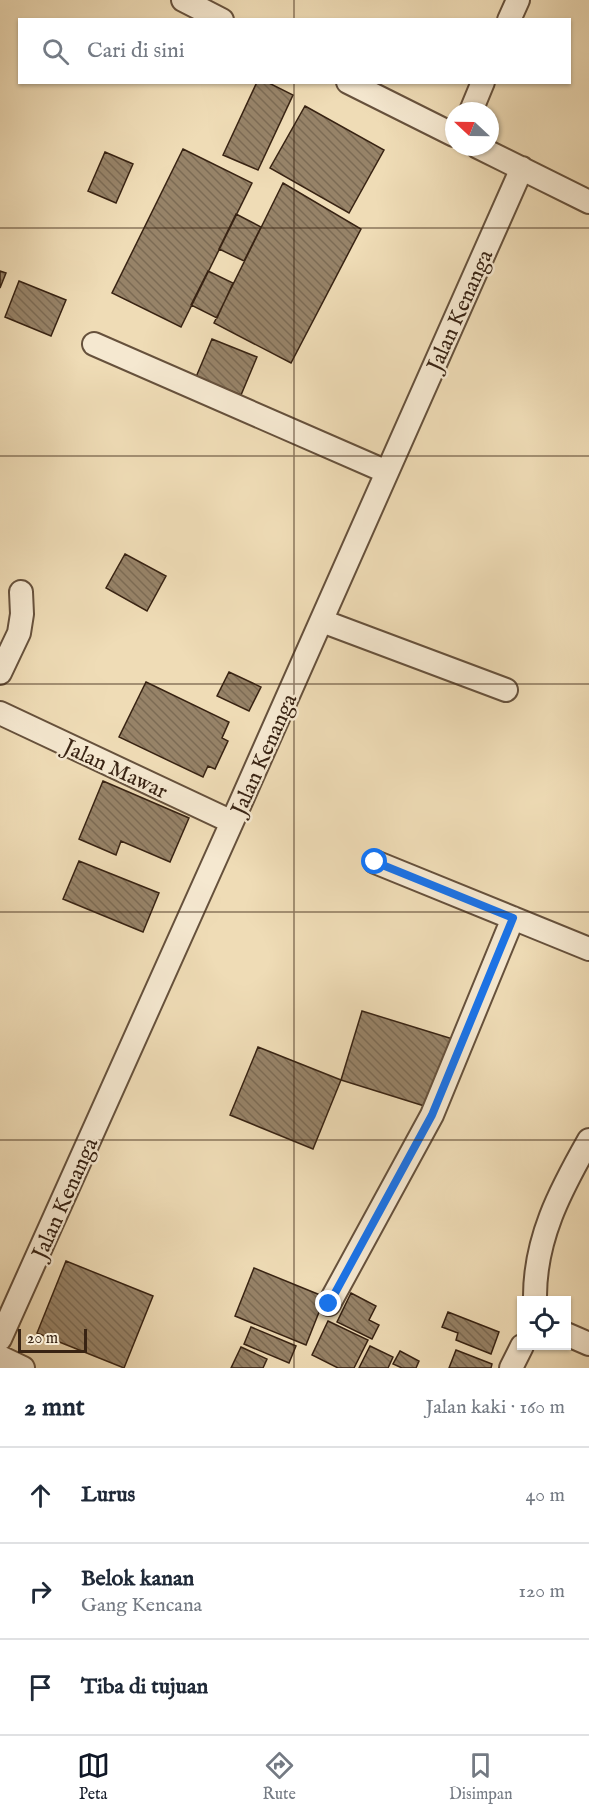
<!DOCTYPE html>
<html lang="id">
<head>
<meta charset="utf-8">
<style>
	:root { --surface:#fff; --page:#f2f2f3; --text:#1f2937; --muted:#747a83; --line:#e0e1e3; --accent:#111827 }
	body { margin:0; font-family:"IM FELL English",serif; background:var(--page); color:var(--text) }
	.controls { position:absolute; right:18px; bottom:18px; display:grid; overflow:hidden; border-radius:0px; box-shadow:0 2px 4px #0004 }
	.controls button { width:54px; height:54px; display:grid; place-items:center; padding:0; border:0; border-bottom:2px solid var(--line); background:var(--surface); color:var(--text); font:30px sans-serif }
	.compass { position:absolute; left:445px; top:102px; width:54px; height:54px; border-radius:50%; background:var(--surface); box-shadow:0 2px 4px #0004; rotate:292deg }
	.scale { position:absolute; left:18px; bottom:15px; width:69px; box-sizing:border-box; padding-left:6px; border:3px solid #382313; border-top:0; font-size:16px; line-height:21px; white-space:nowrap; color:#382313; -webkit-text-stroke:4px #f5e8d0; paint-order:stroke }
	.stop { position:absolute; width:18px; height:18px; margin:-14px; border:4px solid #1a73e8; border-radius:50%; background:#fff }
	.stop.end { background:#1a73e8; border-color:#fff; box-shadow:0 2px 6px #0008 }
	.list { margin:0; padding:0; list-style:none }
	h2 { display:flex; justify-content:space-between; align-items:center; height:78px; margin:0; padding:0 24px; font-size:26px }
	h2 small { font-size:20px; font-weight:400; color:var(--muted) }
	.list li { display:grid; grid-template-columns:39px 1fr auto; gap:18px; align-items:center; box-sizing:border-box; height:96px; padding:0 24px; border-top:2px solid var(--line) }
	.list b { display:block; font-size:22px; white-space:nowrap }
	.list p { margin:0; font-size:20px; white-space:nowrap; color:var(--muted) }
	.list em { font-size:20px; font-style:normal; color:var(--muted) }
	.icon { flex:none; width:33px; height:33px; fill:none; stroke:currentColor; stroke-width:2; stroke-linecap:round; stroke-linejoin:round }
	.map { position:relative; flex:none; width:589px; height:1368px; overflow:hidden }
	.search { position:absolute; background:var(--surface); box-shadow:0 2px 4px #0004; left:18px; right:18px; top:18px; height:66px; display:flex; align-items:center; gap:15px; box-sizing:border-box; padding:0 21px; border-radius:0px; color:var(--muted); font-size:22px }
	.sheet { height:366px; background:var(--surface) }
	nav { display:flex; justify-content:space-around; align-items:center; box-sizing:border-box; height:84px; border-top:2px solid var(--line); background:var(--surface); font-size:16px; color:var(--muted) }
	nav a { display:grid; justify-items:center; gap:3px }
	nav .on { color:var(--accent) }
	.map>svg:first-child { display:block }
	.building { fill:url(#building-back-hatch); stroke:#382313; stroke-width:1.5 }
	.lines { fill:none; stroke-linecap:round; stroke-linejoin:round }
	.minor-casing { stroke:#66513c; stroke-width:26 }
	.minor { stroke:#f5e8d0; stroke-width:22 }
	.route { stroke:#1a73e8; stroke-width:8 }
	.grid { fill:none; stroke:#382313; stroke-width:1.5; stroke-opacity:0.55 }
	.labels { text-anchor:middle; stroke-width:5; stroke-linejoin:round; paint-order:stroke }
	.street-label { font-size:22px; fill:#382313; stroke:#f5e8d0 }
</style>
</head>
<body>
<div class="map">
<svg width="589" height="1368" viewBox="0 0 589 1368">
	<defs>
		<pattern id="building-back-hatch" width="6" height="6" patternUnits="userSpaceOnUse" patternTransform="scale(1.5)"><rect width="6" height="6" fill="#978368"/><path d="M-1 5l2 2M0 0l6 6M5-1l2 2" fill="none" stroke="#7c6b54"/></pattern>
	</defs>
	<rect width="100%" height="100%" fill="#efdcb6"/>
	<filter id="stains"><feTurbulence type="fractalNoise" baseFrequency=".00333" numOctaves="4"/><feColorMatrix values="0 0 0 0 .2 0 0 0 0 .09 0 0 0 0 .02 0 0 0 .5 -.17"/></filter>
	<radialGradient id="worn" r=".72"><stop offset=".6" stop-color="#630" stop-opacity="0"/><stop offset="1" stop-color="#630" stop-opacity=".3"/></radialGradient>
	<path class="building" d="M257 82H267L293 95 258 170 223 155Z
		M305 106 384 150 349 213 270 168Z
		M183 149 252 183 181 327 112 293Z
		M105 152 133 164 116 203 88 191Z
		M283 183 361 229 291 363 214 323Z
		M236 214 261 227 244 261 219 249Z
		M0 271 6 273 0 288Z
		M208 271 233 283 217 318 191 305Z
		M19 281 66 300 51 336 5 317Z
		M212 339 257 357 241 395 196 377Z
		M125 554 166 576 147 611 106 588Z
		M229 672 261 687 249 711 217 696Z
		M146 682 229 722 222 738 228 741 215 769 208 766 203 777 119 737Z
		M103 781 189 818 170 862 121 841 116 855 79 839Z
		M79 861 159 893 143 932 63 899Z
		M362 1011 456 1040 434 1109 341 1080Z
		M258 1047 341 1080 313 1149 230 1115Z
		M66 1261 153 1296 124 1368 37 1333Z
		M254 1268 325 1297 306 1345 235 1316Z
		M351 1293 376 1306 369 1320 379 1325 372 1339 337 1322Z
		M448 1312 499 1332 491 1354 456 1340 458 1333 442 1327Z
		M328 1321 368 1340 354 1368H338L312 1355Z
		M251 1327 296 1346 289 1363 244 1344Z
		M370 1346 393 1357 388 1368H359Z
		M241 1347 267 1359 263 1368H231Z
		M456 1350 492 1364 491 1368H449Z
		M400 1351 419 1361 416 1368H402L393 1364Z"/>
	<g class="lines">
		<g class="minor-casing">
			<path id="minor" d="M183 0 222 20
				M509 20 518 0
				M348 82 454 135
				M471 111 483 82
				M478 147 589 202
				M94 344 387 472
				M322 621 506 690
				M0 673 19 633 22 614 21 592
				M0 713 232 822
				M375 862 589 949
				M535 1300C534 1240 560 1191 589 1140
				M329 1304 432 1115 513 918
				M566 1334 589 1344
				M0 1339 232 822 522 168
				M0 1357 23 1368
				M511 1368 522 1346"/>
		</g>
		<use href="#minor" class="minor"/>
	</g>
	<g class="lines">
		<path class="route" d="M329 1304 432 1115 513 918 375 862"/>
	</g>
	<path class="grid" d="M294 0V20M294 82V1368M0 228H589M0 456H589M0 684H589M0 912H589M0 1140H589"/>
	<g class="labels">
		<g class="street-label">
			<text transform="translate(459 310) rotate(-66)" y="8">Jalan Kenanga</text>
			<text transform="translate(263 754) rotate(-66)" y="8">Jalan Kenanga</text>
			<text transform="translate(116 768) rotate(25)" y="8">Jalan Mawar</text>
			<text transform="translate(64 1198) rotate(-66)" y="8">Jalan Kenanga</text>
		</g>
	</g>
	<rect width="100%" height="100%" filter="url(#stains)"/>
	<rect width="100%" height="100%" fill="url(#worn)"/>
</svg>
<div class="controls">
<button><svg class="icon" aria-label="locate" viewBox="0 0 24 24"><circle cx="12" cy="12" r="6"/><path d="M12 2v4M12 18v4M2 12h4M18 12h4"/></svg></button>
</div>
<svg class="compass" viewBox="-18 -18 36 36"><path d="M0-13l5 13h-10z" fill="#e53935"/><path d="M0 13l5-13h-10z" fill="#747a83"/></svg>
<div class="scale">20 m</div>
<div class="stop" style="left:375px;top:862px"></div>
<div class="stop end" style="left:329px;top:1304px"></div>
<div class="search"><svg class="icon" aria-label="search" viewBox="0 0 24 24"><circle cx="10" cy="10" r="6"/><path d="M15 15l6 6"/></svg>Cari di sini</div>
</div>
<section class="sheet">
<h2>2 mnt<small>Jalan kaki · 160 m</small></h2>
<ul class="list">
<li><svg class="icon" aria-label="ahead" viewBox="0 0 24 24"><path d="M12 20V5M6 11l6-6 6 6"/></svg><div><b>Lurus</b></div><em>40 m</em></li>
<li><svg class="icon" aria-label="right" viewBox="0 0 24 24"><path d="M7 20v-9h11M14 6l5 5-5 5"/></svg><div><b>Belok kanan</b><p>Gang Kencana</p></div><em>120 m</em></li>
<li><svg class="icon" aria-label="arrive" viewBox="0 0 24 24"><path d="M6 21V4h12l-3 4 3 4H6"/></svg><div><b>Tiba di tujuan</b></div></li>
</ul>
</section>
<nav>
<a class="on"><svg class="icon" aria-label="map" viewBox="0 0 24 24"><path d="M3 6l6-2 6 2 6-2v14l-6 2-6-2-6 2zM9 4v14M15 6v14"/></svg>Peta</a>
<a><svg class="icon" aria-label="directions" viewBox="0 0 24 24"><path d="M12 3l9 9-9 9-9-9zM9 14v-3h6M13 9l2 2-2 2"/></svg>Rute</a>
<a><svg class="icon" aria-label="saved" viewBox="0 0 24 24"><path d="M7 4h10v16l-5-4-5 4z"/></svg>Disimpan</a>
</nav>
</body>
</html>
